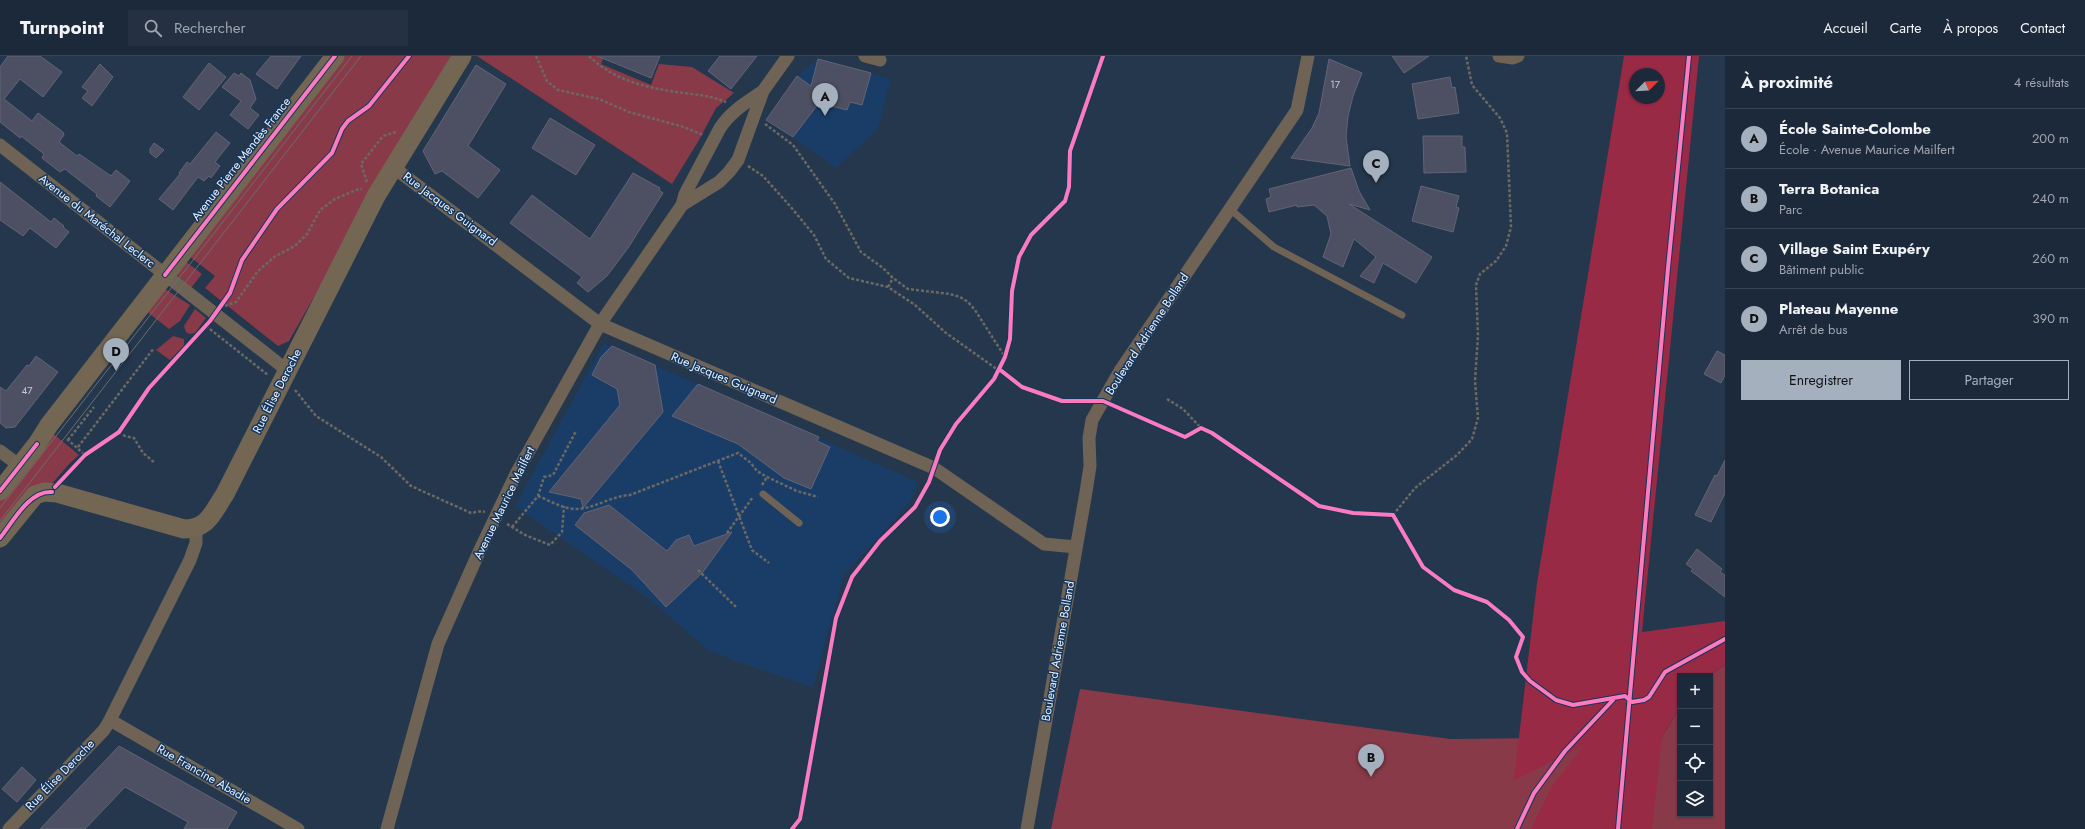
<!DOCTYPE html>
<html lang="fr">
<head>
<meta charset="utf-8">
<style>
	:root { --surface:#1c293a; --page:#253142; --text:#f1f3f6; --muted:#a0a6af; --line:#3a4554; --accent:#a5b0be }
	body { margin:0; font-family:Jost,sans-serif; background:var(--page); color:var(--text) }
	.controls { position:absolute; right:12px; bottom:12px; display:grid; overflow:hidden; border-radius:0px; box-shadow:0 1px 3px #0004 }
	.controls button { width:36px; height:36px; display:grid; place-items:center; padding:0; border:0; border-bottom:1px solid var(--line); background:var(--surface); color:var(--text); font:20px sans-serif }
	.compass { position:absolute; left:1629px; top:12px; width:36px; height:36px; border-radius:50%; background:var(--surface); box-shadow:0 1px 3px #0004; rotate:66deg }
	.you { position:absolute; left:940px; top:461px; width:14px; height:14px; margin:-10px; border:3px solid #fff; border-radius:50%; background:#1a73e8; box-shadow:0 0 0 6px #1a73e833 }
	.badge { display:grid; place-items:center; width:26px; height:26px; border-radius:50%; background:var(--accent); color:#111; font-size:13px; font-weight:700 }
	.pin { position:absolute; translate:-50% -33px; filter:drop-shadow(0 1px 2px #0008) }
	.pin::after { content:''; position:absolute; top:21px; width:14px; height:12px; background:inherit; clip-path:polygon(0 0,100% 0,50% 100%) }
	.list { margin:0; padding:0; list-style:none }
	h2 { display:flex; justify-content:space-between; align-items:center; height:52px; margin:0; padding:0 16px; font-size:17px }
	h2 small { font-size:13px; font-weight:400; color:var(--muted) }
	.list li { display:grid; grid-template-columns:26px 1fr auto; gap:12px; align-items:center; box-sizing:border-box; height:60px; padding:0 16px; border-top:1px solid var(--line) }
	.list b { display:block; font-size:15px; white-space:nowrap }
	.list p { margin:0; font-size:13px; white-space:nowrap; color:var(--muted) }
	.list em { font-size:13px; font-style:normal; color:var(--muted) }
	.actions { display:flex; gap:8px; padding:12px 16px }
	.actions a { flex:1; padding:9px 0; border:1px solid var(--accent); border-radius:0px; text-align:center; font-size:14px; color:var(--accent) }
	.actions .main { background:var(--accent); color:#111 }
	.icon { flex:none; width:22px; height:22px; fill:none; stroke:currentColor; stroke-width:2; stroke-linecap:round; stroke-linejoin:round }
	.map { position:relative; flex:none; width:1725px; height:773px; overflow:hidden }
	header { display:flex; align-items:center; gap:24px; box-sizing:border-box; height:56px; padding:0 20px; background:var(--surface); border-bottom:1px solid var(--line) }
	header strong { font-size:19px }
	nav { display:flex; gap:22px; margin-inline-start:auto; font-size:14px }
	.search { width:280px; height:36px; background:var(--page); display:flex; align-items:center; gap:10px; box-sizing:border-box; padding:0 14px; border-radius:0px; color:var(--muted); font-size:15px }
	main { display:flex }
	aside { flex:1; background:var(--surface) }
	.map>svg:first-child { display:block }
	.built { fill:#1a3d67 }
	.green { fill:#883a49 }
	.forest { fill:#982a45; fill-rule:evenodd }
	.building { fill:#4d5062; stroke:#626477 }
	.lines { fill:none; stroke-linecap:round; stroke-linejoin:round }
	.path { stroke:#6c6964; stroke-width:2.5; stroke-dasharray:3 2; stroke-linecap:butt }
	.service { stroke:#6e6354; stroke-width:7 }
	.minor { stroke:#6e6354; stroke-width:13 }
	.secondary { stroke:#736754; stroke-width:19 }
	.tram { stroke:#6b6d6e; stroke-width:1 }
	.cycleway-casing { stroke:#15365d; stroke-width:6 }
	.cycleway { stroke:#fd7abc; stroke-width:4 }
	.labels { text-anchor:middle; stroke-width:3; stroke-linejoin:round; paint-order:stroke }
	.number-label { font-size:10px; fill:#c3c9d5 }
	.street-label { font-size:12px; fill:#eaf1fb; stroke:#15365d }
</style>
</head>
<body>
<header>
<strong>Turnpoint</strong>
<div class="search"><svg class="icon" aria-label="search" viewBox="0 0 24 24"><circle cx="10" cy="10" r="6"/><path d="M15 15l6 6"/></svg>Rechercher</div>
<nav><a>Accueil</a><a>Carte</a><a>À propos</a><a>Contact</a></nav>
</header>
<main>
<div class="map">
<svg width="1725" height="773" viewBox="0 0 1725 773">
	<rect width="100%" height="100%" fill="#25374d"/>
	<path class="built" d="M818 3 891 23 878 73 835 112 827 104 766 64 797 20Z
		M604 287 918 426 911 445 844 519 813 631 736 605 708 594 651 544 515 450Z"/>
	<path class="green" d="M344 0H451L289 285 278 290 205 232 215 220 189 200Z
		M477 0H604L601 8 651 29 659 8 692 11 734 37 716 52 699 84 672 128Z
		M185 205 202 218 191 232 177 219Z
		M165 233 190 249 180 265 169 273 145 254Z
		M195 253 206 262 195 277 189 278 186 276 184 270Z
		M173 280 184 283V290L170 304 156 294Z
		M50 375 79 399 69 408 50 430 0 474V443Z
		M1725 609V773H1051L1080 633 1450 683 1662 681 1680 651V758H1710V620H1708Z"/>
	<path class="forest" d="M1624 0H1699L1642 576 1725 565V609L1708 620H1680V651L1662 681 1652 773H1531L1551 732 1583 690 1514 724 1537 527ZM1635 18H1659V42H1635Z"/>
	<path class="building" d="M8 0H40L62 16 43 41 20 23 4 43 32 65 38 57 63 76 64 79 59 86 77 100 79 98 111 120 116 114 130 125 110 151 96 140 97 138 70 117 65 113 60 116 42 102 44 98 21 80 20 82 0 66V11Z
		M271 0H301L277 33 256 18Z
		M597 0H660L651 22Z
		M720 0H757L731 33 708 15Z
		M1392 0H1429L1404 17Z
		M818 3 871 17 862 49 850 46 847 54 819 47 793 81 766 64 797 20 811 30Z
		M1329 3 1362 17 1353 40 1348 60 1346 81 1350 110 1291 102 1312 72 1319 57Z
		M209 7 226 21 199 54 183 41Z
		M100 8 113 21 92 50 82 42 88 35 82 31Z
		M476 9 506 28 468 90 500 114 478 142 442 115 435 118 423 95Z
		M234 17 239 20 241 17 250 24 256 43 250 52 259 59 248 73 230 59 241 45 222 31Z
		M1450 21 1452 32 1455 31 1459 57 1418 63 1412 28Z
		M550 62 595 89 576 119 532 92Z
		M216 76 230 87 215 106 220 110 211 122 209 120 204 125 198 121 173 154 159 143 180 118 179 117 187 106 190 108Z
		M1423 80H1462V91H1465L1466 116 1424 117Z
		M154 87 164 94 156 102 150 97V93Z
		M1351 112 1359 135 1370 154 1349 148 1432 201 1416 227 1383 207 1374 227 1360 220 1376 201 1354 183 1343 211 1323 201 1331 178 1327 160 1314 149 1297 151V149L1269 156 1266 143 1271 141 1269 133Z
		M633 117 660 132 659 134 663 137 628 192 607 220 588 236 577 227 582 221 510 167 532 139 590 183Z
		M0 126 51 166 54 162 64 170 63 171 69 176 56 192 30 172 23 180 0 164Z
		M1421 130 1459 140 1456 151 1459 152 1453 176 1412 165Z
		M612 290 655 309 663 356 583 452 581 443 549 436 620 349 617 333 592 319 601 301Z
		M1717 295 1725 299V319L1721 327 1704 318Z
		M36 300 58 316 15 371 6 372 0 367V331L6 335 27 309 29 310Z
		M698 328 819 381 817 385 830 391 811 433 784 422 738 388 672 360Z
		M1725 404V437L1711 466 1695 459 1715 419 1717 420Z
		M609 449 667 495 676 484 689 479 694 490 732 476 703 516 666 551 632 514 575 469 584 457Z
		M1697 493 1722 513 1720 516 1725 519V541L1691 515 1693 513 1686 508Z
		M119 690 237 756 227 773H184L188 766 125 731 85 773H40Z
		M22 711 36 724 17 746 2 733Z"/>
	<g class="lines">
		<path class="path" d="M536 0 547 25 558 34 599 43 629 56 684 71 703 79
			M589 0C616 26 648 32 684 37 699 39 712 40 726 46
			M765 68 793 89 835 148 861 196 883 212 893 222 908 233 950 238 960 241 968 246 975 254 1005 301
			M748 110 763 120 790 150 814 179 826 203 849 222 888 231 915 249 946 277 1022 331 1062 345H1089
			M367 126 361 108 383 80 396 76
			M888 231 893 222
			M225 250 236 246 258 215 274 201 295 190 307 178 320 154 335 143 356 134 362 133
			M206 270 268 319
			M295 334 316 360 381 401 411 430 471 457 482 455 485 456
			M1167 343 1183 353 1201 372
			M1115 350 1185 381 1201 372 1212 377 1319 450 1353 457 1393 459 1423 511 1454 534 1487 546 1509 564 1523 581 1516 601 1522 616 1530 625 1556 644 1573 649 1613 644
			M119 376 125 380 134 382 143 397 155 407
			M67 383 85 399
			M68 384 94 351
			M78 391 154 292
			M718 405 752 494 769 507
			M762 429 767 421
			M538 440C550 445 565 454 579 453 597 451 612 440 630 439L738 397 751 407 757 415 767 421 797 435 818 441
			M1393 459 1415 432 1457 399 1472 383 1478 362 1475 325 1478 280 1476 229 1480 218 1496 205 1506 190 1511 171 1507 77 1500 62 1472 29 1466 0
			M507 468 525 479 550 489 562 476 564 450
			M512 471 538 440 544 421 553 419 576 375
			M727 477 753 441
			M698 514 736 551"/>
		<path class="service" d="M1230 153 1274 191 1402 259
			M763 438 799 467"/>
		<path class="minor" d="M865 0 880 4
			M1499 0 1513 2 1518 0
			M0 89 288 315
			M393 111 600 268 934 412 1044 488 1076 491
			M682 149 719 126 729 116 738 104 763 35 788 0
			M0 395 20 410
			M110 664 298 773
			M9 773 104 674 110 664 190 504 196 487V473
			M387 773 438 588 479 496 516 418 600 268 682 149 685 138 720 72C731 55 747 46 763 35
			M1027 773 1086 436 1090 410 1089 382 1092 364 1120 315 1297 54 1308 0"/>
		<path class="secondary" d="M0 435 37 388 49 369 335 0
			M0 482 35 439 44 436 57 437 184 473C208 473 213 456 225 438L376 140 462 0"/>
		<path class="tram" d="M0 452 352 0
			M0 465 361 0"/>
		<g class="cycleway-casing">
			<path id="cycleway" d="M165 219 335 0
				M999 313 1022 331 1062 345H1103L1185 381 1201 372 1212 377 1319 450 1353 457 1393 459 1423 511 1454 534 1487 546 1509 564 1523 581 1516 601 1522 616 1530 625 1556 644 1573 649 1625 640 1632 646 1644 644 1649 641 1665 616 1725 583
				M55 431 85 399 119 376 149 332 210 265 230 237 242 204 277 153 332 97 342 73 348 65 369 50 409 0
				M0 435 37 388
				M0 482C13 466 29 434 52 436
				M792 773 800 763 836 562 852 521 880 485 915 451 929 426 940 394 956 368 994 323 1005 301 1010 283 1012 235 1019 201 1031 179 1065 145 1069 131 1070 95 1103 0
				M1517 773 1534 737 1565 695 1613 644
				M1618 773 1668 212 1689 0"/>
		</g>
		<use href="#cycleway" class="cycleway"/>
	</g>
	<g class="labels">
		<g class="number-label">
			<text x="1335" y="32">17</text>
			<text x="27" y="338">47</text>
		</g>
		<g class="street-label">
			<text transform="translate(241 103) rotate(-52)" y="4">Avenue Pierre Mendès France</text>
			<text transform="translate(450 153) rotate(37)" y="4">Rue Jacques Guignard</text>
			<text transform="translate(97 165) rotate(38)" y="4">Avenue du Maréchal Leclerc</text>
			<text transform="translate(1147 278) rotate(-57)" y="4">Boulevard Adrienne Bolland</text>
			<text transform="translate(724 322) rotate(23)" y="4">Rue Jacques Guignard</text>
			<text transform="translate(277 335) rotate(-63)" y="4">Rue Élise Deroche</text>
			<text transform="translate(504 447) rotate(-64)" y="4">Avenue Maurice Mailfert</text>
			<text transform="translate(1058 595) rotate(-80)" y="4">Boulevard Adrienne Bolland</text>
			<text transform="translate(204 718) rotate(30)" y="4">Rue Francine Abadie</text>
			<text transform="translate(60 719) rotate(-46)" y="4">Rue Élise Deroche</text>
		</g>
	</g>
</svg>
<div class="controls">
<button>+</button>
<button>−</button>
<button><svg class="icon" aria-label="locate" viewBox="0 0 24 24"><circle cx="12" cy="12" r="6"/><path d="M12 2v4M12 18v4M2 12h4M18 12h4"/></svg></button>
<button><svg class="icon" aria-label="layers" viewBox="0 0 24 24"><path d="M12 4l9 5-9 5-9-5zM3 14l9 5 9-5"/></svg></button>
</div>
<svg class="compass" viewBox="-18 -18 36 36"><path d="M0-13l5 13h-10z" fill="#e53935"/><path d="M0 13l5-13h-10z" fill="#a0a6af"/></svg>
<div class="you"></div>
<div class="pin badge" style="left:825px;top:60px">A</div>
<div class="pin badge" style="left:1371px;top:721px">B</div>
<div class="pin badge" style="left:1376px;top:127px">C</div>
<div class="pin badge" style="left:116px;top:315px">D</div>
</div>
<aside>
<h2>À proximité<small>4 résultats</small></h2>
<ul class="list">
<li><span class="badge">A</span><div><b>École Sainte-Colombe</b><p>École · Avenue Maurice Mailfert</p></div><em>200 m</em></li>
<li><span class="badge">B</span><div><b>Terra Botanica</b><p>Parc</p></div><em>240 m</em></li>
<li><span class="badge">C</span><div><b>Village Saint Exupéry</b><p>Bâtiment public</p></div><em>260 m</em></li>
<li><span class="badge">D</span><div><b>Plateau Mayenne</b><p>Arrêt de bus</p></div><em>390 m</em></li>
</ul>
<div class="actions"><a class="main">Enregistrer</a><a>Partager</a></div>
</aside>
</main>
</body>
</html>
